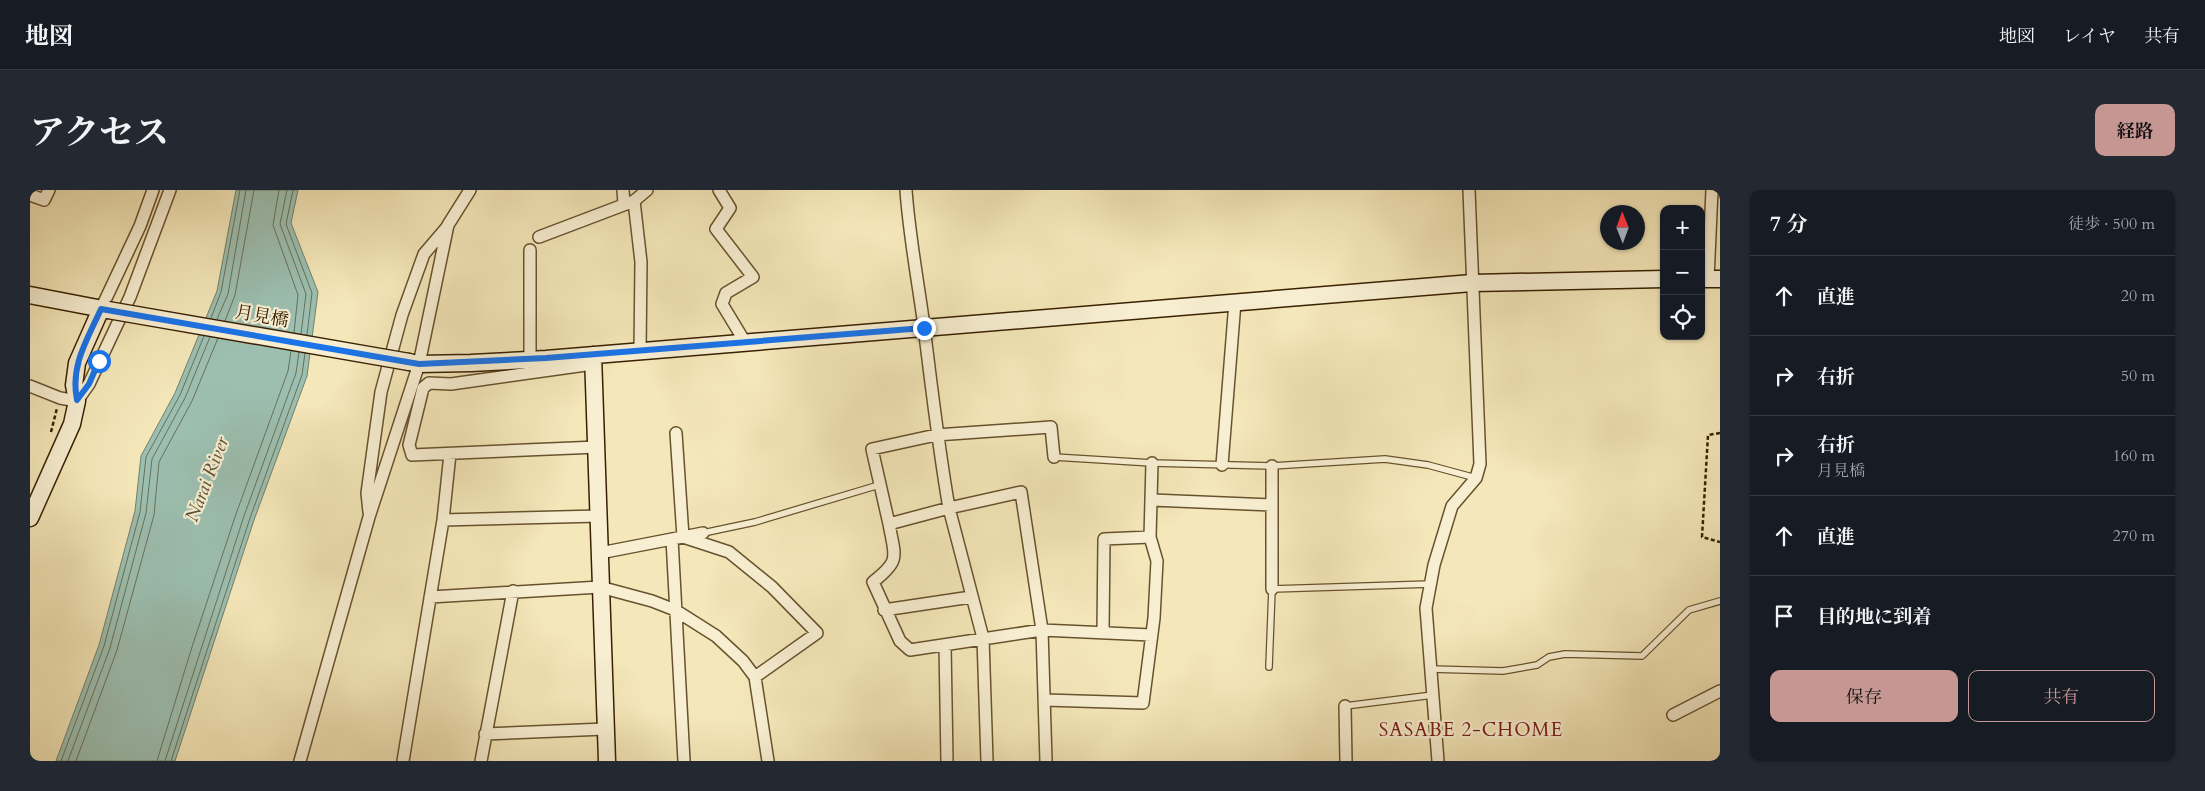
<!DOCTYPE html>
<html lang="ja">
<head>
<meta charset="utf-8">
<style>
	:root { --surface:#171b24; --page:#242831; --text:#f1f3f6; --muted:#9ea1a6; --line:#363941; --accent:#c59692 }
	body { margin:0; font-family:Cardo,"Noto Serif JP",serif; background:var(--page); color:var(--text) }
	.controls { position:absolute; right:15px; top:15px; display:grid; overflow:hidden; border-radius:10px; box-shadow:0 1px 4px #0004 }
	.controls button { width:45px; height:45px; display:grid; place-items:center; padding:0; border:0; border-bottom:1px solid var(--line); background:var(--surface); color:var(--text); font:25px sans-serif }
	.compass { position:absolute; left:1570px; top:15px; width:45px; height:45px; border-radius:50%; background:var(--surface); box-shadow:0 1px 4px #0004; rotate:359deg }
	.stop { position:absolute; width:15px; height:15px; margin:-11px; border:4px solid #1a73e8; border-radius:50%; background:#fff }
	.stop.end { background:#1a73e8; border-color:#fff; box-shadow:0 1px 5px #0008 }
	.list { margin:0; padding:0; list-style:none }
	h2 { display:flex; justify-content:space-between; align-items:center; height:65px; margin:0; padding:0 20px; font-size:21px }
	h2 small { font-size:16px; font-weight:400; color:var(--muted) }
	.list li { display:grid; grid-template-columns:32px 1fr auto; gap:15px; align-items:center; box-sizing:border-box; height:80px; padding:0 20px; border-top:1px solid var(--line) }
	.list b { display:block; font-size:19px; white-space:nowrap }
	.list p { margin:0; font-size:16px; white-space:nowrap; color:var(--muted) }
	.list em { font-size:16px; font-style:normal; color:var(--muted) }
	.actions { display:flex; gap:10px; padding:15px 20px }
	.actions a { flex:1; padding:11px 0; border:1px solid var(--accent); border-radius:10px; text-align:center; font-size:18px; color:var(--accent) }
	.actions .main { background:var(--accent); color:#111 }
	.icon { flex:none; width:28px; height:28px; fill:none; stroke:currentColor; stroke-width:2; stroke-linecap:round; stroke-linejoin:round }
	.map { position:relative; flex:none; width:1690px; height:571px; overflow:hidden; border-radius:10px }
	header { display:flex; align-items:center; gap:30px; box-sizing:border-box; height:70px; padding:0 25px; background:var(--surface); border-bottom:1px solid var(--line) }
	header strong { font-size:24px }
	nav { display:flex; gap:28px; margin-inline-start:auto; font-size:18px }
	.intro { display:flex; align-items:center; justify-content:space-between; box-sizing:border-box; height:120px; padding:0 30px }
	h1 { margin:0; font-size:35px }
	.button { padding:12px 22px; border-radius:10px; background:var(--accent); color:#111; font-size:18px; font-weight:700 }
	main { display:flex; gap:30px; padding:0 30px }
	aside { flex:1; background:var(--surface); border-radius:10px; box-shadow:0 1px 4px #0004 }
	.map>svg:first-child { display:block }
	.water { fill:#9cbfb1; stroke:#747f6a }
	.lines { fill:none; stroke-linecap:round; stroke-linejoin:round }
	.shore { stroke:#6a7058; stroke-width:1 }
	.lane-casing { stroke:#68522e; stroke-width:8 }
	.street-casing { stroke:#68522e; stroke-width:14 }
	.secondary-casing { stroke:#392000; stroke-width:19 }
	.path { stroke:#392000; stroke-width:2.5; stroke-dasharray:4 2.5; stroke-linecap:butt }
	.lane { stroke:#f8efd2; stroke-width:5.5 }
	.street { stroke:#f8efd2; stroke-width:11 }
	.secondary { stroke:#f8efd2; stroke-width:16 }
	.secondary-bridge-casing { stroke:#392000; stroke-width:19; stroke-linecap:butt }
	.secondary-bridge { stroke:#f8efd2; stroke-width:16 }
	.route { stroke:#1a73e8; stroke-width:6 }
	.labels { text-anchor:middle; stroke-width:4.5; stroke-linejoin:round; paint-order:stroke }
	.street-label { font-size:18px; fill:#392000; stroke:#f8efd2 }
	.water-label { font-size:19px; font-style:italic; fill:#575035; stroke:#f8efd2 }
	.neighbourhood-label { font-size:19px; letter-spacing:1px; fill:#7a1f14; stroke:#f8efd2 }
</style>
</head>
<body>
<header>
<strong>地図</strong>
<nav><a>地図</a><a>レイヤ</a><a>共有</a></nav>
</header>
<div class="intro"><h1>アクセス</h1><a class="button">経路</a></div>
<main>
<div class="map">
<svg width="1690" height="571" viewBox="0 0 1690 571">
	<rect width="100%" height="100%" fill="#f4e7b9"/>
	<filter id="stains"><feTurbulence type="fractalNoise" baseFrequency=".004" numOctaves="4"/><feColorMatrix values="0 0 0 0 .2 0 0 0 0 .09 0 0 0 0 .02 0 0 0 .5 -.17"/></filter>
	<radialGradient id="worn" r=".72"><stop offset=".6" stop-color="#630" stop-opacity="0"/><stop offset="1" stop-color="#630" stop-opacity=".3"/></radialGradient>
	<path class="water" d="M206 0H268L261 33 288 102 277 186 224 330 145 571H26L69 455 105 321 111 266 145 203 187 101Z"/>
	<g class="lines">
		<path class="shore" d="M249 0 243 35 268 105 264 143
			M257 0 250 34 276 104 271 144
			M263 0 256 34 282 103 277 145
			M181 128 191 102 210 0
			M187 129 198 104 216 0
			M195 131 205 105 224 0
			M31 571 74 456 110 322 116 267 150 205 174 146
			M38 571 80 458 116 323 122 269 155 208 180 147
			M46 571 87 460 124 325 129 272 162 211 188 148
			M127 571 161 460 206 324 258 181 261 161
			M135 571 214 326 266 183 269 162
			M141 571 220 328 272 185 275 163"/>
		<g class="lane-casing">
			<path id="lane" d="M1024 267 1122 273 1242 276 1355 269 1398 275 1446 288
				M673 343 725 332 849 295
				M1239 477 1242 399 1401 394
				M1400 479 1473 481 1507 475 1519 467 1535 464 1612 466 1659 420 1690 411
				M1315 516 1403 505"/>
		</g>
		<g class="street-casing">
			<path id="street" d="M593 0 594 14
				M689 0 700 18 686 39 723 87 696 103 692 114 715 152
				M876 0C879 43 887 86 893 129 901 192 908 255 919 318L859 334 842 259 906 245 1021 237 1024 267
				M0 5 14 10 19 0
				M509 47 604 11
				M500 60V169
				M1678 89 1682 0
				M71 119 110 36 123 0
				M610 161 611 72 604 11 617 0
				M563 174 421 194 399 193 393 198 379 255 382 265 567 257
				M0 196 30 208 47 211 59 194 100 107 140 0
				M646 243 653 347 699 362 742 397 787 443 725 487
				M1192 275 1205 112
				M1242 276V399
				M1122 310 1242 315
				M339 322 337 303 351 202 372 125 394 64 417 37
				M413 330 569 326
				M859 334C865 367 871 370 843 392L870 451 880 460 1012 440 1121 445
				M642 349 654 571
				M570 363 673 343
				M400 407 570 397 622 411 645 420 686 446 713 471 725 487 738 571
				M854 420 941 407
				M1073 441 1074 349 1120 347 1122 273
				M915 455 917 571
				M1015 510 1113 513 1124 428 1127 371 1120 347
				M1315 516 1316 571
				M1643 525 1690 501
				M455 544 575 539
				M270 571 339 327 389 174 418 35 440 0
				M373 571 413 330 420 264
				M451 571 483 401
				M957 571 953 448 919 318 991 302 1012 440 1016 571
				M1408 571 1396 418 1404 375 1422 316 1446 288 1450 274 1439 0"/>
		</g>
		<g class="secondary-casing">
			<path id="secondary" d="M1671 89H1690
				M0 105 78 120
				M563 165 577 571
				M379 172 389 174 441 173 516 169 1442 93 1634 89
				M0 328 42 234 47 211 44 195 47 173 71 119"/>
		</g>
		<path class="path" d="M21 242 27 218
			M1690 243 1678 245 1672 347 1690 352"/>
		<use href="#lane" class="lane"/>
		<use href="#street" class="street"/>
		<use href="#secondary" class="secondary"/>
		<g class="secondary-bridge-casing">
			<path id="secondary-bridge" d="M78 120 379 172"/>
		</g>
		<use href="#secondary-bridge" class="secondary-bridge"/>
	</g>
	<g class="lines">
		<path class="route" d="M69 171 59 194 47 210C40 176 57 150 71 119L389 174 516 168 894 138"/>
	</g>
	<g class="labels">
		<g class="street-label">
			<text transform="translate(232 126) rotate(10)" y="6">月見橋</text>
		</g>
		<g class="water-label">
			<text transform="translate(176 289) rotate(-69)" y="7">Narai River</text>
		</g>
		<g class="neighbourhood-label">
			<text x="1441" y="546">SASABE 2-CHOME</text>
		</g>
	</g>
	<rect width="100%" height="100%" filter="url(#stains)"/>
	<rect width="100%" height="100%" fill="url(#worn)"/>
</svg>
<div class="controls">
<button>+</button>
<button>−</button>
<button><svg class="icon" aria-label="locate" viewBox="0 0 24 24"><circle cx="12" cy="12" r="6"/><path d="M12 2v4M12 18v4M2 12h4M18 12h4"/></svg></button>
</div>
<svg class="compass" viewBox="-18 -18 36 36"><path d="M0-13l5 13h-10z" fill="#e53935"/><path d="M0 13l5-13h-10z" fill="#9ea1a6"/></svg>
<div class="stop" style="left:69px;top:171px"></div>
<div class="stop end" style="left:894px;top:138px"></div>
</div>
<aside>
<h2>7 分<small>徒歩 · 500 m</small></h2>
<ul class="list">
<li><svg class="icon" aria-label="ahead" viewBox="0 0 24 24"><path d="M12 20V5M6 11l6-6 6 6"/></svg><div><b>直進</b></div><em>20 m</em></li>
<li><svg class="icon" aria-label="right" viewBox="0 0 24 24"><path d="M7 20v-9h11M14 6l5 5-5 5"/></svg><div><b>右折</b></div><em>50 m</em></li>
<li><svg class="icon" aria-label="right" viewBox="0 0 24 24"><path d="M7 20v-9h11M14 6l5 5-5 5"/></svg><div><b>右折</b><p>月見橋</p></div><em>160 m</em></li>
<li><svg class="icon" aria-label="ahead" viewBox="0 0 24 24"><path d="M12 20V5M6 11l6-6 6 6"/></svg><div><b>直進</b></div><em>270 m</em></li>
<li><svg class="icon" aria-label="arrive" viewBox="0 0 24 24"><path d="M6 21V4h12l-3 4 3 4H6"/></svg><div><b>目的地に到着</b></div></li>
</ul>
<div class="actions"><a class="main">保存</a><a>共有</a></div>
</aside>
</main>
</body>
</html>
